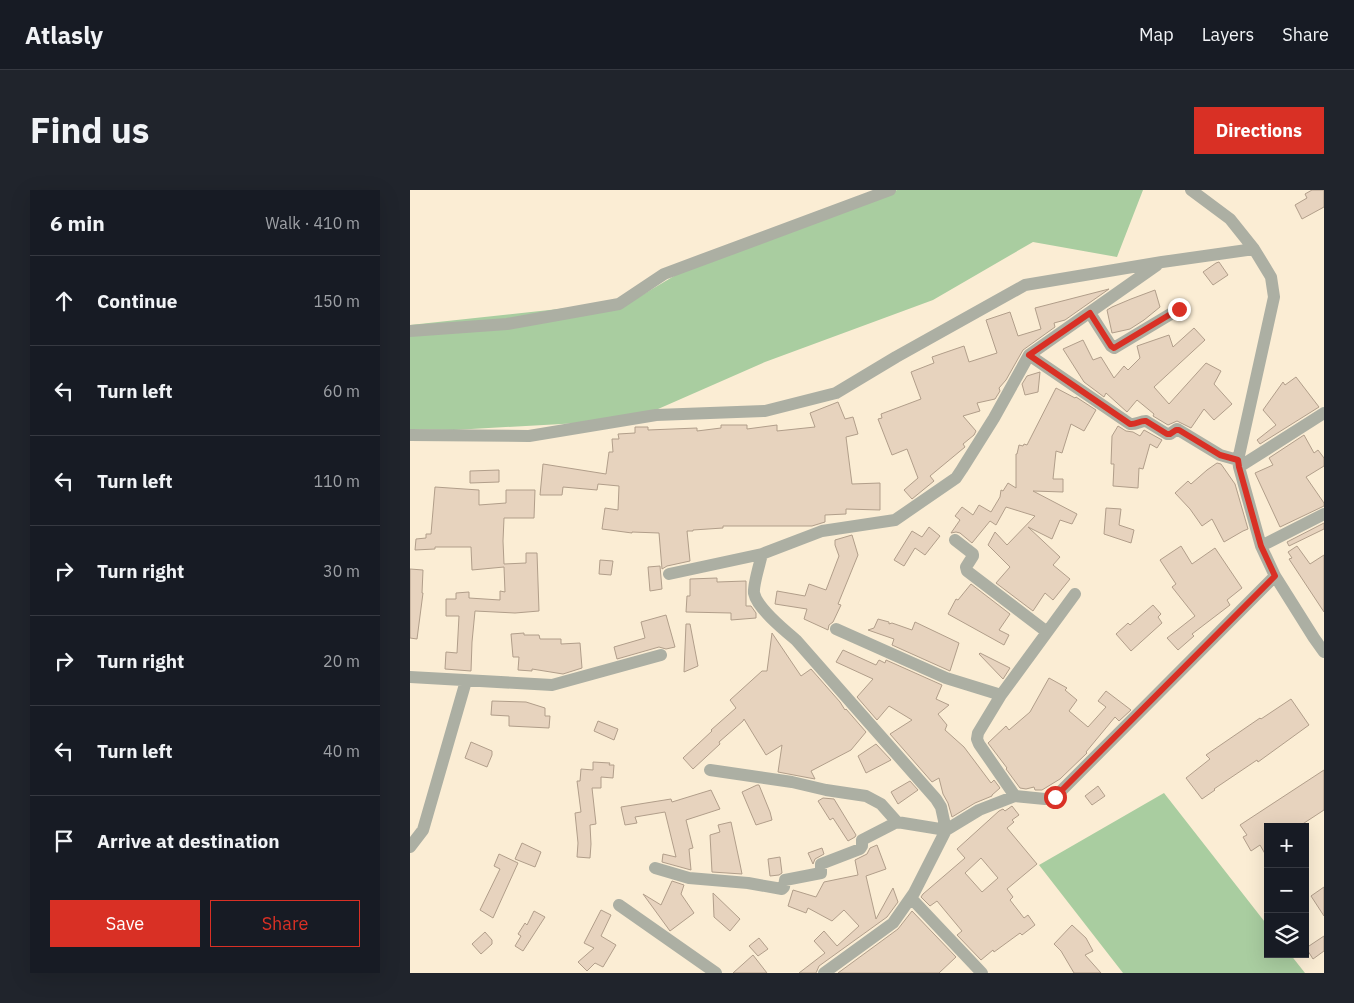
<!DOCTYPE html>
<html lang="en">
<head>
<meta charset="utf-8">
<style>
	:root { --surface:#171b24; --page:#20242c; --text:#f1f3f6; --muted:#9ea1a6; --line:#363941; --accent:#d93025 }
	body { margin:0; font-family:"IBM Plex Sans",sans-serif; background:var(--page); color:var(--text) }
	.controls { position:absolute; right:15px; bottom:15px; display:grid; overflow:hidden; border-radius:0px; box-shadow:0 5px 20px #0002 }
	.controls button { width:45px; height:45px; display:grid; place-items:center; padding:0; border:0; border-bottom:1px solid var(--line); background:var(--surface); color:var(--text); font:25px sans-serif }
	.stop { position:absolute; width:15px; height:15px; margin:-11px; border:4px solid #d93025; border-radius:50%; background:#fff }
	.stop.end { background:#d93025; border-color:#fff; box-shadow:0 1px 5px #0008 }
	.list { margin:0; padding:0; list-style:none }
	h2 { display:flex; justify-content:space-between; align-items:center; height:65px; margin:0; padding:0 20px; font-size:21px }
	h2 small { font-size:16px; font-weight:400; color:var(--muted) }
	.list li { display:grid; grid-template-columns:32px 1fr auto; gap:15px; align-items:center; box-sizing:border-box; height:90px; padding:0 20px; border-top:1px solid var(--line) }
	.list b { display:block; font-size:19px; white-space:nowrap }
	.list em { font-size:16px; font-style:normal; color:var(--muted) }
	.actions { display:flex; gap:10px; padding:15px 20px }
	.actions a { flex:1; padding:11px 0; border:1px solid var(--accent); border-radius:0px; text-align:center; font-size:18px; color:var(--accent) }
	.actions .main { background:var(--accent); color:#fff }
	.icon { flex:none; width:28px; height:28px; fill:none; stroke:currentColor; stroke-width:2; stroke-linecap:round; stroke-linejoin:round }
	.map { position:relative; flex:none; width:914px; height:783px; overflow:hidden; border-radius:0px }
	header { display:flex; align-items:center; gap:30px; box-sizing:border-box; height:70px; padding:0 25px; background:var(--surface); border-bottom:1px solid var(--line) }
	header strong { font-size:24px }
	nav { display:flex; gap:28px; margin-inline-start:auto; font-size:18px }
	.intro { display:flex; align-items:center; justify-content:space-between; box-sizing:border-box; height:120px; padding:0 30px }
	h1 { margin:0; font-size:35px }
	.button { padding:12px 22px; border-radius:0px; background:var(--accent); color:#fff; font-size:18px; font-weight:700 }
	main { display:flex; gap:30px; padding:0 30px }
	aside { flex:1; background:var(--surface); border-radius:0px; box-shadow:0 5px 20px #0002 }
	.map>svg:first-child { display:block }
	.green { fill:#a9cda0 }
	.building { fill:#e7d3be; stroke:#b19e8a; fill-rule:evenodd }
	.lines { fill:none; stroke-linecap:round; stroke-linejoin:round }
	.minor { stroke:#acafa3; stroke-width:12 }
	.route { stroke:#d93025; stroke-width:6 }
</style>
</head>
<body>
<header>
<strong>Atlasly</strong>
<nav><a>Map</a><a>Layers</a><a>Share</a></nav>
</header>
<div class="intro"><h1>Find us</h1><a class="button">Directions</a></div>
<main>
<aside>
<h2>6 min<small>Walk · 410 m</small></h2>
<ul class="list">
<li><svg class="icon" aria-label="ahead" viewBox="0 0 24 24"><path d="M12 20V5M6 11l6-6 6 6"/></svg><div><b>Continue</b></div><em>150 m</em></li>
<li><svg class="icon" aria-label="left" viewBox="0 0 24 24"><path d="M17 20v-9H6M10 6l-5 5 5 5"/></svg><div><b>Turn left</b></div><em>60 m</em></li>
<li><svg class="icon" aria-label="left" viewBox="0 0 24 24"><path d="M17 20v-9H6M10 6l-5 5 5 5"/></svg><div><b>Turn left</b></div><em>110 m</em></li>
<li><svg class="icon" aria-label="right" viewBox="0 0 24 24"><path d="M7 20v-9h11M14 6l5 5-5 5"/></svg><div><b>Turn right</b></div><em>30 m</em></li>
<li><svg class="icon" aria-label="right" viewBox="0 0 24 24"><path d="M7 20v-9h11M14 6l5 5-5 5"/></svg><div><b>Turn right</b></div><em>20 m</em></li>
<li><svg class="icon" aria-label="left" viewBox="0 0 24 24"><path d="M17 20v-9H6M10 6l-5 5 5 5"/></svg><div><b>Turn left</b></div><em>40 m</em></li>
<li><svg class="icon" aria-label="arrive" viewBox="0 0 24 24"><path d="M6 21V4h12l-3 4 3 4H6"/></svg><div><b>Arrive at destination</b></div></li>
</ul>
<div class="actions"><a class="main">Save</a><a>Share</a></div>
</aside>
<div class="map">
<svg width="914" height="783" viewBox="0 0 914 783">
	<rect width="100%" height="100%" fill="#fbedd4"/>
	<path class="green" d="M487 0H733L707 67 623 52 523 110 355 172 223 230 44 240 0 239V135L222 111 281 76 465 10Z
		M754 603 858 736V764H880L895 783H713L629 675Z"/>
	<path class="building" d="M902 0H914V17L892 29 885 15 897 8 895 4Z
		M809 72 818 85 803 95 793 82 806 73Z
		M699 99 655 130 644 133 645 137 613 160 596 190 589 198 590 201 585 209 567 213 570 221 553 226 566 241 564 245 553 254 555 257 520 286 524 291 502 309 494 300 508 288 497 259 482 265 468 229 472 228 471 224 511 209 501 182 524 173 522 167 554 156 559 172 587 163 576 130 600 122 608 146 631 139 625 118Z
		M745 100 750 117 734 130 720 139 702 143 697 120 702 117 721 109Z
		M784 138 795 150 744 197 759 214 796 173 811 181 804 194 822 214 804 230 794 219 781 238 767 231 758 235 743 226 744 224 727 210 717 222 696 203 694 207 674 192 653 159 673 150 683 170 691 167 704 188 714 176 718 180 730 168 727 156 759 145 763 157Z
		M630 182 628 202 615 205 612 194 617 186Z
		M886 187 909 217 850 254 847 250 866 235 853 220 873 192 875 195Z
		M646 198 665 208 666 207 686 220 674 241 661 234 652 263 646 261 643 289H653V302L623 301 667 324 662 334 650 330 642 349 618 337 650 367 643 375 660 389 643 410 635 403 623 421 586 393 600 377 578 355 585 342 597 355 625 326 596 317 586 335 580 331 562 353 550 343 546 342 541 343 550 330 545 326 552 317 563 325 569 315 581 322 590 307 591 300 593 301 598 293 606 298V264H607L609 255 613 256 614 254 617 255Z
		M428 212 435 229 443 227 448 244 436 247 442 294 470 293V320L436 319V324L415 325V332L402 336H313V338L283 340V341H277L280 371 257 376 252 379 249 343 222 342V343L192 339 195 318 208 320 209 296 188 294 187 300 153 297 152 305H130L133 274 196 284 199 262H203L202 249H209L208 244 225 243V237H238V240L287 238V241L311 238V235H337V239L367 235V241L405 237 400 223Z
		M708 236 716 241 723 242 730 246 734 240 752 250 747 258 740 254 733 279 729 278 728 298 703 296 704 274H701L702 246Z
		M894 245 904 263 908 260 914 268V276L896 287 914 313V316L870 337 845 283 863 275 859 268Z
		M807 273 811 274 825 294 838 339 833 341 814 352 802 329 792 336 780 319 765 303 778 291 781 294 797 280Z
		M89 280V292L60 293V281Z
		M25 297 69 300V315L96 313V300H125L124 328H94L93 351 94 374 116 373V363H127L129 421 105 423 65 421 62 452 61 481 35 479 36 462 47 463 49 426H36V409H46V403L59 402V408L90 410V401L95 402 94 377 62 380 61 357H25V359L5 360 6 349 16 348V344H21Z
		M696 318 711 319 709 335 724 340 721 353 694 344Z
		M914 333V339L879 356 877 352Z
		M519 337 530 346 515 365 505 358 494 376 484 370 502 341 512 347Z
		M442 345 448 365 428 414 431 415 423 432 419 435 418 440 394 429 397 419 365 414 367 401 395 406 399 394 416 400 429 366 425 355V350Z
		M771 356 782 374 805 358 832 398 817 410 820 415 782 444 784 446 768 460 757 448 785 426 762 397 766 394 750 370Z
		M887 356 900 374 914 365V422L879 369 882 368 878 362Z
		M190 370 203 371 201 385 189 384Z
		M250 376 252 399 240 401 238 377Z
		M0 379 13 380 12 403H13L7 449 0 448Z
		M307 388V392L336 391V416H341L346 423V428L321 430V423L276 422 277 406H280V389Z
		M561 394 600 424 589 440 599 445 594 455 538 424 546 409 548 410Z
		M743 415 751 424 748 427 752 433 721 461 706 444 718 433 720 435Z
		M256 425 265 457 256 459 249 457 207 469 204 457 235 448 231 432Z
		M468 429 479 432V434L482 433 502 440 505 432 549 453 540 481 482 455 484 449 458 440 464 438Z
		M276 434H280L288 476 274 482Z
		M114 443V445H129L130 449H151V454L170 453 172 478 153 484 122 479V481L108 480 109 467H103L101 444Z
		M362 443 391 486 401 479 430 512 435 520 436 519 456 542 441 560 401 581 405 589 368 582 372 555 356 565 334 529 333 531 309 552 310 554 283 579 273 568 302 541 301 540 326 518 320 510 352 481H357Z
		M433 460 466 475 469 470 475 473 476 470 532 495 526 509 539 515 528 524 537 535 535 540 554 557 581 593 584 590 590 598 582 605V606L565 613 542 627 538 613 533 604 529 588 522 592 480 544 502 530 479 516 467 530 447 507 463 489 426 472Z
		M570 463 600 478 593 489 569 464Z
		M639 488 657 498 655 500 667 510 659 521 678 537 696 517 688 511 696 501 721 520 709 531 705 527 676 562 677 563 650 589 632 600H625L624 597 616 599 610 598 596 579 597 578 578 553 596 536 599 540 620 522Z
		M881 509 899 535 848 572 847 570 804 599 805 600 792 609 776 588 800 569 796 565 850 528 851 529Z
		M82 511 116 512 135 518V526H140L139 538 99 536V526L81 525Z
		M188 531 208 539 204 550 184 541Z
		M61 552 82 561V565L77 577 55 568Z
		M466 554 481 570 456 583 448 566Z
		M183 572 200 573 199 575H204L203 588 191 587V598H182L186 634 180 635 181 654 180 668 167 667 168 653 165 623 171 622 167 591H170L171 579 183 580Z
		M914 580V620L888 637H858V669L850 655 841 661 833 647 837 645 830 635Z
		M500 591 508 600 488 614 481 602Z
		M347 595H349L360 622 362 630 346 635 332 602Z
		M688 596 695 606 682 615 675 606Z
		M301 600 310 619 276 630 283 658 279 659 281 680 252 672 253 664 266 667 255 622 225 627 227 633 215 635 211 617 261 609 262 612Z
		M413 608 424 609 446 645 445 647 438 651 423 628 420 630 408 611Z
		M602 616 609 625 602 630 604 632 597 638 627 674 597 699 603 707 600 710 614 728 618 725 625 735 612 745 610 743 584 762 583 760 571 770 547 745 552 741 527 711 520 716 511 707 513 704 555 668 547 659 589 621 593 619 595 621ZM571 668 588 688 572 702 555 683Z
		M321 632 330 674 332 684 302 682 300 645 310 642 308 635Z
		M112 653 131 662 125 677 105 669Z
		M467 655 476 679 456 686 466 729 483 698 488 712 477 727 409 776 406 783H389L415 763 404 751 414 741 427 756 449 736 434 720 422 731 398 718 396 723 378 716 383 700 406 707 414 692 448 685 445 670 457 664 460 658Z
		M412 658 414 664 405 669 403 674 398 663Z
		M89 664 108 673 83 728 70 720 90 679 84 676Z
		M370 667 372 683 369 685 360 686 358 669Z
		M262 691 274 695 271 704 284 723 260 741 233 704 251 715Z
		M914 697V726L901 706Z
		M303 703 330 729 320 741 304 727Z
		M191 720 201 725 191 746 206 755 193 777 185 773 177 781 168 772 184 758 174 753Z
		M124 721 135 727 113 761 105 756 111 746 108 744 115 733 117 735Z
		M502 721 546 767 529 783H428L488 739Z
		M662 735 676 748 683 761 675 765 691 783H664L651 761 644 754Z
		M75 742 82 750V754L71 764 62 754Z
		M914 746V761L903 769 896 758Z
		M349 748 358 759 348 766 339 756Z
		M343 765 357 783H323Z"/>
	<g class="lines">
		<path class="minor" d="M781 0 820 29 844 59 861 87 864 107 828 270 829 277 851 356 865 386 904 448 914 462
			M680 123 701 156 704 158 769 119
			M0 141 97 134 209 114 254 84 480 0
			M619 165 720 234C726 235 730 231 736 231L757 244H760L767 239 810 265 828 270
			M0 245 119 246 246 225 355 221 426 203 486 167 615 95 752 72 844 59
			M829 277 914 223
			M545 350 563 364V366L556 377 557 381 637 442
			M851 356 914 324
			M259 384 352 364 412 341 485 330 546 288 552 279 584 228 619 165 747 75
			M426 439 536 488 591 505
			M0 487 142 495 251 465
			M300 580 382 592 416 600 456 606 471 614 487 632 536 640 531 617 526 609 386 450C374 440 347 418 344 403 343 395 350 373 352 364
			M605 606 569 554 567 549 568 543 591 505 665 404
			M0 657 13 640 56 491
			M245 678 279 688 338 693 372 699 374 697 375 690 411 683V674L450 659 452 656V650L487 632
			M501 708 572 783
			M209 715 306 783
			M414 783 483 733 504 703 536 640 569 620 605 606 635 609 645 607 865 386"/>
	</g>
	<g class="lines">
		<path class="route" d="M645 607 865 386 851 356 829 277 828 270 810 265 769 240H766L760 244H757L736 231C730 230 726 235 720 234L619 165 680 123 701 156 704 158 769 119"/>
	</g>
</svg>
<div class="controls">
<button>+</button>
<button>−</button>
<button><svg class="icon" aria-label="layers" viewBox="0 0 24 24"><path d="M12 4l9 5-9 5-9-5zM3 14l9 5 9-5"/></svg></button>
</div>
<div class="stop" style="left:645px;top:607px"></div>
<div class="stop end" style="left:769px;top:119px"></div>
</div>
</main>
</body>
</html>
